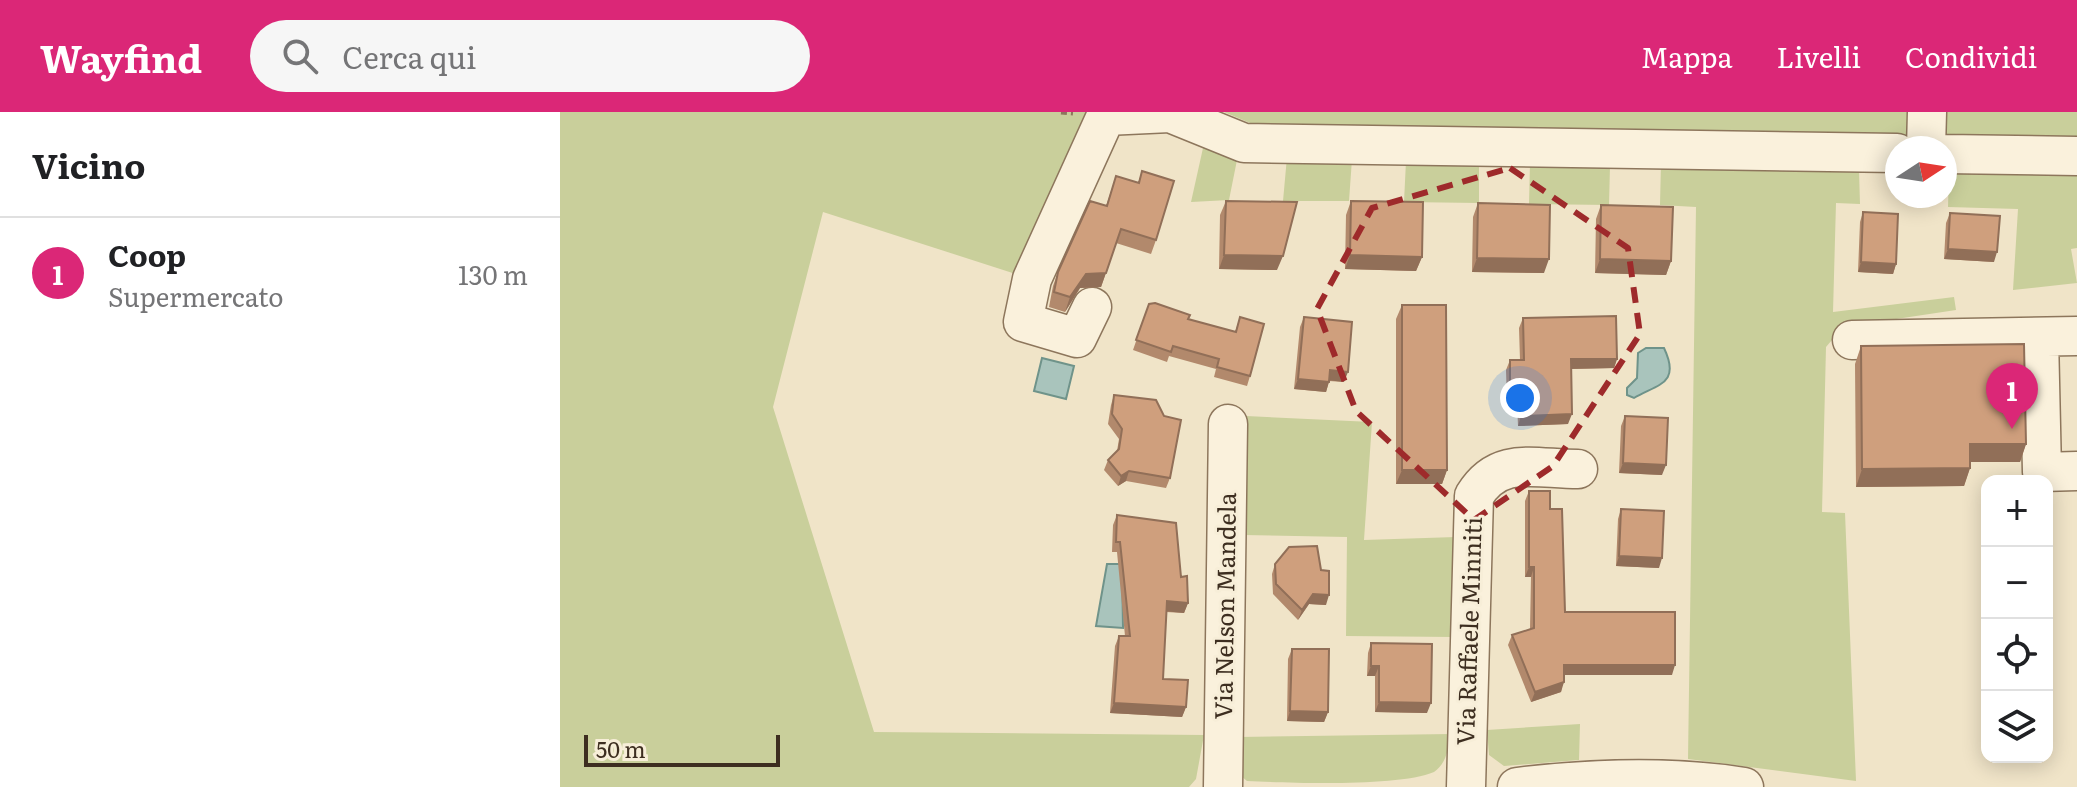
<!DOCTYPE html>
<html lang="it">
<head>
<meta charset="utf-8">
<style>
	:root { --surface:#fff; --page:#f6f6f6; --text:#202124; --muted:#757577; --line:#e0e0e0; --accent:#db2777 }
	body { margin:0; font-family:Literata,serif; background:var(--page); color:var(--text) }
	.controls { position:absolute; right:24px; bottom:24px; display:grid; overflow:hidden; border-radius:16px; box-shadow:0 4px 20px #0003 }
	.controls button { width:72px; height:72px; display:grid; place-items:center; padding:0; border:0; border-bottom:2px solid var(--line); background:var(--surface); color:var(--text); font:40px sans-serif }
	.compass { position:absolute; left:1325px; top:24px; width:72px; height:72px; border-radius:50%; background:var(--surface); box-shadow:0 4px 20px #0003; rotate:78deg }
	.scale { position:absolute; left:24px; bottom:20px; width:196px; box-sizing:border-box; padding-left:8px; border:4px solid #3d2e20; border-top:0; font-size:22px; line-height:28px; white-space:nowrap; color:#3d2e20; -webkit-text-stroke:6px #f7eed8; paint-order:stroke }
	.you { position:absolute; left:960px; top:286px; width:28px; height:28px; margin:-20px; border:6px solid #fff; border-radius:50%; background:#1a73e8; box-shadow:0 0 0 12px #1a73e833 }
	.badge { display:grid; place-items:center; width:52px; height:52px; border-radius:50%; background:var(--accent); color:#fff; font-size:26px; font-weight:700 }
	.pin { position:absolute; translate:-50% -66px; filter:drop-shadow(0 2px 4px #0008) }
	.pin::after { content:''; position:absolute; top:42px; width:28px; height:24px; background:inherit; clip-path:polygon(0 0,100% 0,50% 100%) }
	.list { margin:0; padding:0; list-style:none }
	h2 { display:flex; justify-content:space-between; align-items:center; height:104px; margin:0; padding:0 32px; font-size:34px }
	h2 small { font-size:26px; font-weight:400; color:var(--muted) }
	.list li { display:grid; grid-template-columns:52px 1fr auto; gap:24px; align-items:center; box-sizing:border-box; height:112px; padding:0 32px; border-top:2px solid var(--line) }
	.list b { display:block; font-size:30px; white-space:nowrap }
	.list p { margin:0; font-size:26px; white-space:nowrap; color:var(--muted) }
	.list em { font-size:26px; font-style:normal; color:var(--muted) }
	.icon { flex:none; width:44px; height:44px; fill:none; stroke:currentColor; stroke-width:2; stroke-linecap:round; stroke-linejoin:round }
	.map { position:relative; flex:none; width:1517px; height:675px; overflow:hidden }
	header { display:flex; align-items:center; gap:48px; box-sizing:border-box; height:112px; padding:0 40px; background:var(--accent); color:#fff }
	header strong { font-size:38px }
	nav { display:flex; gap:44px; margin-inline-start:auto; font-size:28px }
	.search { width:560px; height:72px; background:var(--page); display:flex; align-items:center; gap:20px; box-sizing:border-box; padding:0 28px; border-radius:44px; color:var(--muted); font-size:30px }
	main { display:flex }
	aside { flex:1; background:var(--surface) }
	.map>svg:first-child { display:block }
	.green { fill:#c9cf9b }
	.water { fill:#a9c4bc; stroke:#6f938a; stroke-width:2 }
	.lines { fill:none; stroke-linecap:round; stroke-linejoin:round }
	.minor-casing { stroke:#8d765c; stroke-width:41 }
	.path { stroke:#8d765c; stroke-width:5; stroke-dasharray:6 4; stroke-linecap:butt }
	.minor { stroke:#faf1dc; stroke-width:38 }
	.wall { fill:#b2896c }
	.shaded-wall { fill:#916f58 }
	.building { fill:#cf9f7d; stroke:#916f58; stroke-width:2 }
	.marked { fill:none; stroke:#9e2a2b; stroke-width:6; stroke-dasharray:16 10; stroke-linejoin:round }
	.labels { text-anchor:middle; stroke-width:6; stroke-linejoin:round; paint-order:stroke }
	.street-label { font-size:24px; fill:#3d2e20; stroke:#f7eed8 }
</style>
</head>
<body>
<header>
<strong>Wayfind</strong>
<div class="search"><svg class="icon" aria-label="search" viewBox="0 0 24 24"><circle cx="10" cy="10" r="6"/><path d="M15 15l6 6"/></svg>Cerca qui</div>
<nav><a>Mappa</a><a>Livelli</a><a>Condividi</a></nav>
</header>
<main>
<aside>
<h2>Vicino<small></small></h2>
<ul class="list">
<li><span class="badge">1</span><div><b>Coop</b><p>Supermercato</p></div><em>130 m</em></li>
</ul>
</aside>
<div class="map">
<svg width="1517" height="675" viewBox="0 0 1517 675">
	<rect width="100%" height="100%" fill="#f0e4c8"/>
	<path class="green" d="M0 0H538L462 164 263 100 213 295 314 620 644 623 636 667 629 675H0Z
		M664 0H1352V24L702 16Z
		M1385 0H1517V26L1384 24Z
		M643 36 677 48 669 88 631 90Z
		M727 45 792 47 789 89H723Z
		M846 49 919 51V91L844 90Z
		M970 51 1050 54 1049 93 969 92Z
		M1101 51 1299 58 1300 92 1276 91 1273 200 1394 185 1396 198 1283 215 1266 235 1262 400 1285 401 1296 669 1128 647 1136 95 1100 93Z
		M1389 58 1517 60V136L1511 137 1517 171 1453 178 1458 97 1388 95Z
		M686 304 812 310 804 428 896 425 894 525 786 524 787 425 683 423Z
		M1020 612 1019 648 944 654 929 643 927 618Z
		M891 622C888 636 887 651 874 660 839 675 731 671 687 669L680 663 679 625Z"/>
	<path class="water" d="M1086 236H1104C1121 272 1098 272 1074 286L1067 283V276L1077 266 1078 241Z
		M482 246 514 254 506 287 474 279Z
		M547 452H562L563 516 536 514Z"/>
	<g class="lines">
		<g class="minor-casing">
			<path id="minor" d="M1366 36 1367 0
				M1385 42 1517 44
				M532 195 517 226 463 210 472 167 546 4 610 1 684 31 1337 41
				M1479 225 1482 360 1517 359
				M1292 228 1517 224
				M663 675 668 312
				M906 675 914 384C939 343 975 357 1018 357
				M957 675C1032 666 1110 663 1184 675"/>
		</g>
		<path class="path" d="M501 0 513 1"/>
		<use href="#minor" class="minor"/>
	</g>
	<path class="wall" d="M582 59 596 128 591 142 556 131 541 175 520 176 505 200 489 195 493 174 498 160 546 94 556 64 578 71Z
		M666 89 717 158 659 157 660 103Z
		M791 89 862 145 856 159 785 157 786 103Z
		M918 91 984 161 912 160 913 105Z
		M1041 93 1111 149 1106 163 1035 161 1036 107Z
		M1303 100 1336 152 1333 162 1298 160 1300 110Z
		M1390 101 1434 150 1384 147 1386 111Z
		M589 192 628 207 675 220 680 205 690 264 687 274 654 265 656 257 609 244 607 250 573 238Z
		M842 193 887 358 882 372H836V207Z
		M744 205 784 270 769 269 766 280 734 277 740 215Z
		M963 206 1057 247 1054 256 1011 257 1008 312 958 314 957 290H947L946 258 950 248H960L959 216Z
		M1301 234 1466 332 1460 350H1410V356L1404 374 1296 375 1295 252Z
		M554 283 610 366 606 376 566 369 558 374 544 358 548 348 557 339 559 327 548 312 551 293Z
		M1065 304 1102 363 1059 361 1061 314Z
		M969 379 990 397 1005 500 1112 563H1004L1001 580 971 590 948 533 952 523 970 517 971 465H965V389Z
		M1061 397 1099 456 1056 454 1058 407Z
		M557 403 621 465 628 491 624 501 606 500 603 567 626 595 622 605 550 601 555 534 559 524H565L557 440H552L553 413Z
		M715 452 766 493 749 492 738 508 713 482 712 462Z
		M811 531 867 601 815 600V564H807L808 541Z
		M732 537 768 600 764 610 727 609 728 547Z"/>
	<path class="shaded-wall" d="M1388 137 1437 140 1434 150 1384 147Z
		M664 143 723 144 717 158 659 157Z
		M790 143 862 145 856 159 785 157Z
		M917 146 989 147 984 161 912 160Z
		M1040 147 1111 149 1106 163 1035 161Z
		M1301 150 1336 152 1333 162 1298 160Z
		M546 161 541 175 520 176 505 200 510 185 526 162Z
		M1011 247H1057L1054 256 1007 257Z
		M770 258 788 260 784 270 767 268Z
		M738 267 769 270 766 280 734 277Z
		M950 280H961L957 290H947Z
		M1012 302 1008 312 958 314 961 304Z
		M1410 332H1466L1460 350H1404Z
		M1063 351 1106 353 1102 363 1059 361Z
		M1410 356 1404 374 1296 375 1302 357Z
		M842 358H887L882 372H836Z
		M569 359 566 369 558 374 561 364Z
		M1059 444 1102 446 1099 456 1056 454Z
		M969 455H974L971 465H965Z
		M753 482 769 483 766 493 749 492 738 508 742 498Z
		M607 489 628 491 624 501 603 499Z
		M1004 553H1115L1112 563H1001Z
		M811 554H819L815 564H807Z
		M1004 570 1001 580 971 590 975 580Z
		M819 590 871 591 867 601 815 600Z
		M554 591 626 595 622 605 550 601Z
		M730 599 768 600 764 610 727 609Z"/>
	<path class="building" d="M582 59 614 69 596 128 561 117 546 161 526 162 510 185 494 180 498 160 530 89 547 94 556 64 579 71Z
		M666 89 737 90 723 144 664 143Z
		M791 89 863 90 862 145 790 143Z
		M918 91 990 93 989 147 917 146Z
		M1041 93 1113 95 1111 149 1040 147Z
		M1303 100 1338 102 1336 152 1301 150Z
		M1390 101 1440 104 1437 140 1388 137Z
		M595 191 630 203 628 207 676 220 680 205 704 212 690 264 657 255 659 247 613 234 611 240 576 228 589 192Z
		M842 193H886L887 358H842Z
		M1056 204 1057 247H1011L1012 302 961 304V280H950V248H964L963 206Z
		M744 205 792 210 788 260 770 258 769 270 738 267Z
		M1464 232 1466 332H1410V356L1302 357 1301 234Z
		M554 283 596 288 604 304 621 308 610 366 569 359 561 364 548 348 559 337 562 317 552 302Z
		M1065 304 1108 306 1106 353 1063 351Z
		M969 379H990V397H1002L1005 500H1115V553H1004V570L975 580 952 523 974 516V455H969Z
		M1061 397 1104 399 1102 446 1059 444Z
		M557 403 616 411 621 465 627 464 628 491 607 489 603 567 628 568 626 595 554 591 559 524H570L560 430H556Z
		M757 434 761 458 769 459V483L753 482 742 498 716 472 715 452 729 435Z
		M811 531 872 532 871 591 819 590V554H811Z
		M732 537H769L768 600 730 599Z"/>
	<path class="marked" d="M950 56 1068 136 1080 222 993 354 914 408 796 299 757 197 812 96Z"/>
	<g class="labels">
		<g class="street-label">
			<text transform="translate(666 494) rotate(-89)" y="8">Via Nelson Mandela</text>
			<text transform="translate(910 519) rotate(-88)" y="8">Via Raffaele Minniti</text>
		</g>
	</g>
</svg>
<div class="controls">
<button>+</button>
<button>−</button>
<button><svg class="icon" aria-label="locate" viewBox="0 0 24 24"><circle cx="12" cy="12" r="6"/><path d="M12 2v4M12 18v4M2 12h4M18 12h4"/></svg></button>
<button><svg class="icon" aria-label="layers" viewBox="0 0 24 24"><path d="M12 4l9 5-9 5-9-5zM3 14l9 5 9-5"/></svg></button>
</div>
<svg class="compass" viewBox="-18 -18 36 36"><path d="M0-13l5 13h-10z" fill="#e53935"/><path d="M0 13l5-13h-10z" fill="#757577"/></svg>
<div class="scale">50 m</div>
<div class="you"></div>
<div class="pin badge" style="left:1452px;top:317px">1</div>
</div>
</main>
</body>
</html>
